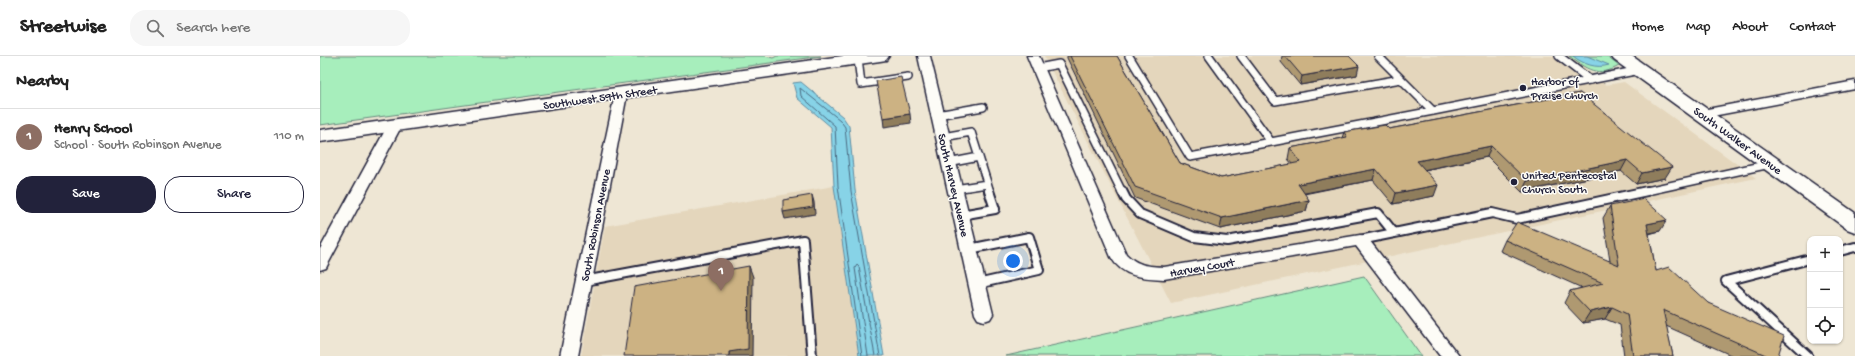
<!DOCTYPE html>
<html lang="en">
<head>
<meta charset="utf-8">
<style>
	:root { --surface:#fff; --page:#f6f6f6; --text:#222; --muted:#767676; --line:#e0e0e0; --accent:#22223b }
	body { margin:0; font-family:"Gochi Hand",sans-serif; background:var(--page); color:var(--text) }
	.controls { position:absolute; right:12px; bottom:12px; display:grid; overflow:hidden; border-radius:8px; box-shadow:0 1px 3px #0004 }
	.controls button { width:36px; height:36px; display:grid; place-items:center; padding:0; border:0; border-bottom:1px solid var(--line); background:var(--surface); color:var(--text); font:20px sans-serif }
	.you { position:absolute; left:693px; top:205px; width:14px; height:14px; margin:-10px; border:3px solid #fff; border-radius:50%; background:#1a73e8; box-shadow:0 0 0 6px #1a73e833 }
	.badge { display:grid; place-items:center; width:26px; height:26px; border-radius:50%; background:var(--accent); color:#fff; font-size:13px; font-weight:700 }
	.pin { position:absolute; translate:-50% -33px; filter:drop-shadow(0 1px 2px #0008) }
	.pin::after { content:''; position:absolute; top:21px; width:14px; height:12px; background:inherit; clip-path:polygon(0 0,100% 0,50% 100%) }
	.list { margin:0; padding:0; list-style:none }
	h2 { display:flex; justify-content:space-between; align-items:center; height:52px; margin:0; padding:0 16px; font-size:17px }
	h2 small { font-size:13px; font-weight:400; color:var(--muted) }
	.list li { display:grid; grid-template-columns:26px 1fr auto; gap:12px; align-items:center; box-sizing:border-box; height:56px; padding:0 16px; border-top:1px solid var(--line) }
	.list b { display:block; font-size:15px; white-space:nowrap }
	.list p { margin:0; font-size:13px; white-space:nowrap; color:var(--muted) }
	.list em { font-size:13px; font-style:normal; color:var(--muted) }
	.actions { display:flex; gap:8px; padding:12px 16px }
	.actions a { flex:1; padding:9px 0; border:1px solid var(--accent); border-radius:16px; text-align:center; font-size:14px; color:var(--accent) }
	.actions .main { background:var(--accent); color:#fff }
	.icon { flex:none; width:22px; height:22px; fill:none; stroke:currentColor; stroke-width:2; stroke-linecap:round; stroke-linejoin:round }
	.map { position:relative; flex:none; width:1535px; height:300px; overflow:hidden }
	header { display:flex; align-items:center; gap:24px; box-sizing:border-box; height:56px; padding:0 20px; background:var(--surface); border-bottom:1px solid var(--line) }
	header strong { font-size:19px }
	nav { display:flex; gap:22px; margin-inline-start:auto; font-size:14px }
	.search { width:280px; height:36px; background:var(--page); display:flex; align-items:center; gap:10px; box-sizing:border-box; padding:0 14px; border-radius:16px; color:var(--muted); font-size:15px }
	main { display:flex }
	aside { flex:1; background:var(--surface) }
	.map>svg:first-child { display:block }
	.built { fill:#e4d6bc }
	.green { fill:#a7eebc; stroke:#64887c }
	.water { fill:#87d3e7; stroke:#5f8ca2 }
	.lines { fill:none; stroke-linecap:round; stroke-linejoin:round }
	.shore { stroke:#4a6980; stroke-width:1 }
	.service-far1-casing { stroke:#22223b; stroke-width:10 }
	.service-casing { stroke:#22223b; stroke-width:12 }
	.minor-casing { stroke:#22223b; stroke-width:3 }
	.secondary-casing { stroke:#22223b; stroke-width:3 }
	.service-far1 { stroke:#fdfcf7; stroke-width:7 }
	.service { stroke:#fdfcf7; stroke-width:8 }
	.minor { fill:#fdfcf7; fill-rule:evenodd }
	.secondary { fill:#fdfcf7; fill-rule:evenodd }
	.wall { fill:#af9971; stroke:#22223b }
	.shaded-wall { fill:#8f7d5c; stroke:#22223b }
	.building { fill:#ccb283; stroke:#22223b }
	.poi-dot { fill:#22223b; stroke:#fdfcf7; stroke-width:1.5 }
	.labels { text-anchor:middle; stroke-width:3; stroke-linejoin:round; paint-order:stroke }
	.poi-label { font-size:12px; fill:#22223b; stroke:#fdfcf7; text-anchor:start }
	.street-label { font-size:12px; fill:#22223b; stroke:#fdfcf7 }
</style>
</head>
<body>
<header>
<strong>Streetwise</strong>
<div class="search"><svg class="icon" aria-label="search" viewBox="0 0 24 24"><circle cx="10" cy="10" r="6"/><path d="M15 15l6 6"/></svg>Search here</div>
<nav><a>Home</a><a>Map</a><a>About</a><a>Contact</a></nav>
</header>
<main>
<aside>
<h2>Nearby<small></small></h2>
<ul class="list">
<li><span class="badge" style="background:#8d6e63">1</span><div><b>Henry School</b><p>School · South Robinson Avenue</p></div><em>110 m</em></li>
</ul>
<div class="actions"><a class="main">Save</a><a>Share</a></div>
</aside>
<div class="map">
<svg width="1535" height="300" viewBox="0 0 1535 300">
	<rect width="100%" height="100%" fill="#eee6d4"/>
	<filter id="ink" filterUnits="userSpaceOnUse"><feTurbulence type="fractalNoise" baseFrequency=".025" numOctaves="2"/><feDisplacementMap in="SourceGraphic" scale="8" xChannelSelector="R" yChannelSelector="G"/><feConvolveMatrix kernelMatrix="1 2 1 2 8 2 1 2 1" color-interpolation-filters="sRGB"/></filter>
	<g filter="url(#ink)">
		<path class="built" d="M724 0H1250L1286 29 1304 26 1436 122 851 247Z
			M514 130 539 300H261L285 170Z"/>
		<path class="green" d="M0 0H445L453 2 457 0H501L0 69Z
			M1249 0H1286L1299 10C1278 22 1266 13 1249 0Z
			M1044 220 1101 300H686Z"/>
		<path class="water" d="M1253 0H1267L1289 9C1276 13 1263 8 1253 0Z
			M481 26 523 61 529 70 535 134 564 300H539L514 130 511 71 477 42 473 27Z"/>
		<g class="lines">
			<path class="shore" d="M542 300 518 130 515 70 481 40 480 32 520 64 525 71 531 135 560 300
				M548 300 535 212 537 209 539 211 555 300"/>
			<g class="service-far1-casing">
				<path id="service-far1" d="M809 0 870 101 951 86
					M889 0 951 86 1113 55
					M921 0 955 45 1081 23
					M1058 0 1113 55 1320 14
					M1239 0 1270 24
					M538 3 541 28 588 21
					M718 12 739 8 802 136
					M617 59 663 51
					M623 81 651 76 670 136
					M628 107 659 101
					M635 133 667 128
					M1322 136 1450 108"/>
			</g>
			<g class="service-casing">
				<path id="service" d="M802 135 806 143 820 158 874 181 907 185 1058 157 1074 177
					M641 159 675 153 669 135
					M1040 184 1172 157 1197 163 1327 135
					M649 193 709 181 719 214 657 228
					M1520 195 1535 191
					M264 225 483 184 492 300
					M1488 300 1406 225 1490 203"/>
			</g>
			<g class="minor-casing">
				<path id="minor" d="M598 0H610L673 258 670 263 664 265 658 263 655 258Z
					M707 0H719L806 198C818 210 828 210 844 211L1040 179 1046 180 1139 300H1120L1036 190 844 223C823 222 802 221 791 201Z
					M1535 25V33L1382 62 1377 61 1375 58 1377 55 1382 54Z
					M301 34 306 35 307 38 258 300H240L295 38 296 35Z
					M75 65 80 66 82 69 8 208 6 212 0 214V193L68 69 70 66Z"/>
			</g>
			<g class="secondary-casing">
				<path id="secondary" d="M522 0H569L566 4 560 5 0 86V74Z
					M1291 0H1312L1535 157V176L1527 173 1294 4Z"/>
			</g>
			<use href="#service-far1" class="service-far1"/>
			<use href="#service" class="service"/>
			<use href="#minor" class="minor"/>
			<use href="#secondary" class="secondary"/>
		</g>
		<path class="wall" d="M747 0H797L860 107 901 122 972 108 968 103 970 92 1022 82 1024 76 1069 73 1260 37 1345 122 1316 128 1301 115 1202 136 1167 101 1105 114 1114 140 1073 148 1053 124 984 138 989 144 986 155 900 173 815 142 747 2Z
			M962 0H1029L1037 19 980 29 961 6Z
			M1290 150 1340 175 1329 178 1336 215 1388 247 1458 300H1413L1346 270 1353 300H1304L1300 269 1285 263 1263 267 1244 247 1250 235 1262 232 1180 195 1185 184 1290 205 1283 162Z"/>
		<path class="shaded-wall" d="M1039 10 1037 19 980 29 982 20Z
			M590 58 591 67 564 71 563 62Z
			M1171 90 1167 101 1093 116 1097 105Z
			M1307 104 1301 115 1202 136 1207 125Z
			M1352 111 1345 122 1316 128 1322 117Z
			M1056 113 1053 124 975 139 978 128Z
			M1118 129 1114 140 1073 148 1076 137Z
			M492 139 494 146 495 158 465 163 463 156Z
			M989 144 986 155 900 173 902 162Z
			M1347 164 1340 175 1320 179 1327 168Z
			M429 210 433 221 432 300H409V296Z
			M1292 251 1285 263 1263 267 1270 256Z"/>
		<path class="building" d="M750 0H797L860 107 901 122 981 106 970 92 1027 81 1024 76 1065 69 1069 73 1260 37 1352 111 1322 117 1307 104 1207 125 1171 90 1097 105 1118 129 1076 137 1056 113 978 128 989 144 902 162 815 131Z
			M965 0H1029L1039 10 982 20Z
			M581 21 590 58 563 62 556 25Z
			M492 139 493 151 463 156V144Z
			M1324 143 1347 164 1327 168 1336 215 1349 211 1388 247 1464 280 1458 300H1448L1343 254 1353 300H1313L1307 258 1292 251 1270 256 1250 235 1283 227 1185 184 1197 166 1299 209 1290 150Z
			M429 210 428 293 409 296V300H304L314 231Z"/>
	</g>
	<g class="poi-dot">
		<circle cx="1203" cy="32" r="4"/>
		<circle cx="1194" cy="126" r="4"/>
	</g>
	<g class="labels">
		<g class="poi-label">
			<text x="1211" y="29">Harbor of<tspan x="1211" dy="14">Praise Church</tspan></text>
			<text x="1202" y="123">United Pentecostal<tspan x="1202" dy="14">Church South</tspan></text>
		</g>
		<g class="street-label">
			<text transform="translate(280 41) rotate(-8)" y="4">Southwest 59th Street</text>
			<text transform="translate(1418 84) rotate(36)" y="4">South Walker Avenue</text>
			<text transform="translate(634 129) rotate(77)" y="4">South Harvey Avenue</text>
			<text transform="translate(275 169) rotate(-79)" y="4">South Robinson Avenue</text>
			<text transform="translate(882 211) rotate(-10)" y="4">Harvey Court</text>
		</g>
	</g>
</svg>
<div class="controls">
<button>+</button>
<button>−</button>
<button><svg class="icon" aria-label="locate" viewBox="0 0 24 24"><circle cx="12" cy="12" r="6"/><path d="M12 2v4M12 18v4M2 12h4M18 12h4"/></svg></button>
</div>
<div class="you"></div>
<div class="pin badge" style="left:401px;top:235px;background:#8d6e63">1</div>
</div>
</main>
</body>
</html>
